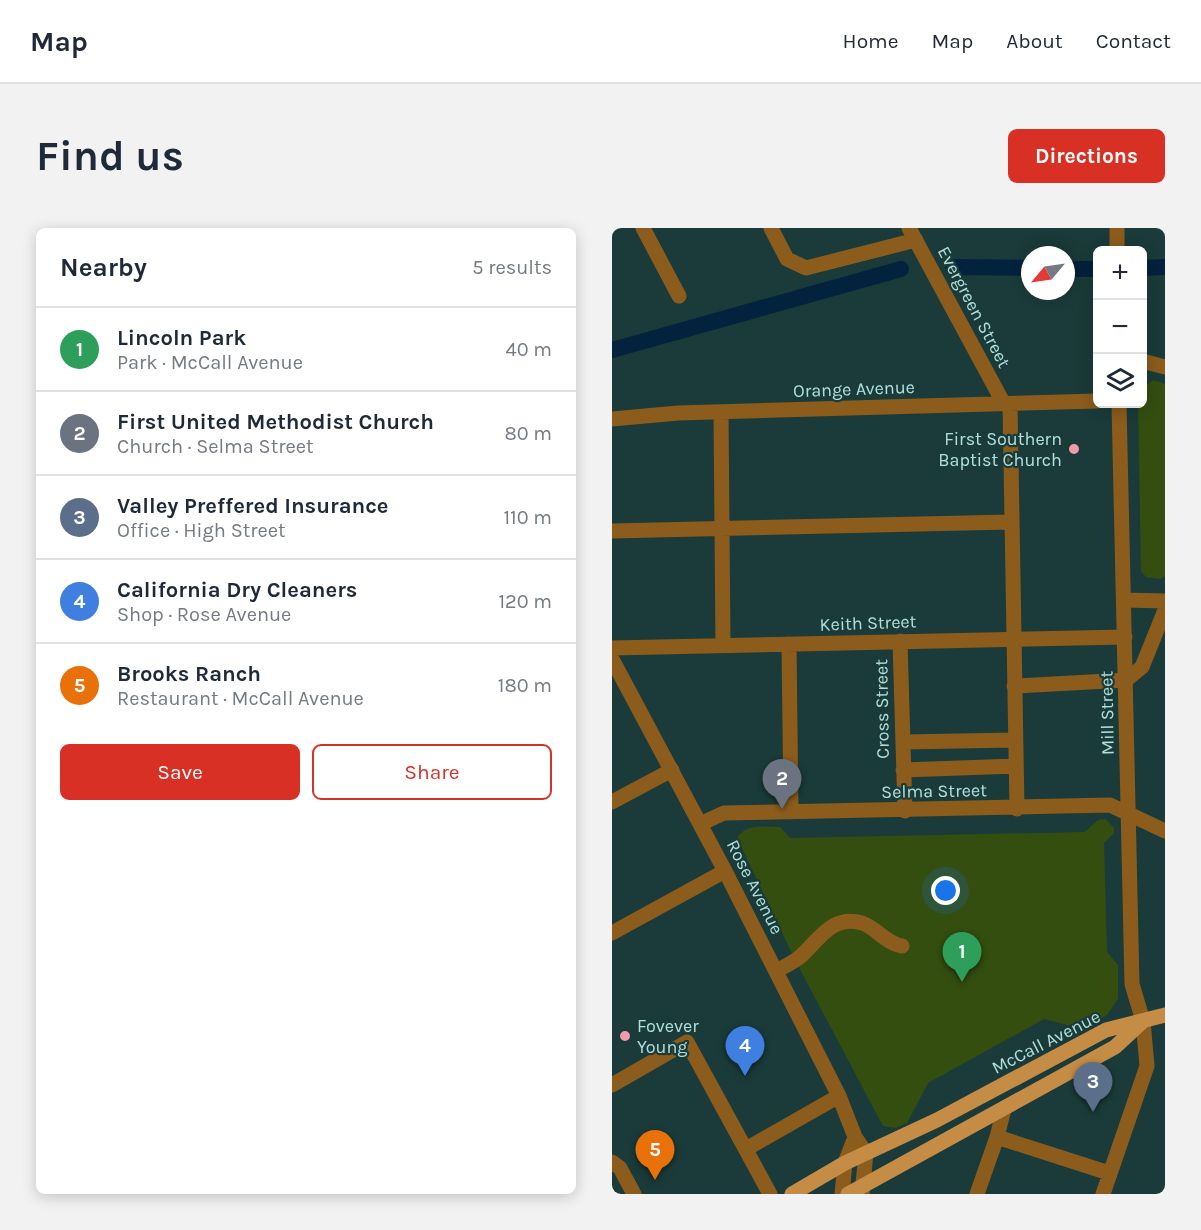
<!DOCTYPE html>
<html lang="en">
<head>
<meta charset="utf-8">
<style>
	:root { --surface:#fff; --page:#f2f2f3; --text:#1f2937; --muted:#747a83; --line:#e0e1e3; --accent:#d93025 }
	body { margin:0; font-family:Karla,sans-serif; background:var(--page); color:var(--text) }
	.controls { position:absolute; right:18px; top:18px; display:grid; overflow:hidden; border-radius:9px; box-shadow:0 3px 15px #0003 }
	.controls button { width:54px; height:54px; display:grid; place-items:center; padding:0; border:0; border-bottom:2px solid var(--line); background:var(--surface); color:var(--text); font:30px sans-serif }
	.compass { position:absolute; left:409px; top:18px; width:54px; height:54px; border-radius:50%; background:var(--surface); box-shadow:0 3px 15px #0003; rotate:241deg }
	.you { position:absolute; left:334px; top:663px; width:21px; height:21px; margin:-15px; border:4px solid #fff; border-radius:50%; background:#1a73e8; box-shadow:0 0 0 9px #1a73e833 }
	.badge { display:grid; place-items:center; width:39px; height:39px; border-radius:50%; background:var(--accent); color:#fff; font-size:20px; font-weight:700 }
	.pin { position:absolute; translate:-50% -50px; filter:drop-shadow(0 2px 3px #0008) }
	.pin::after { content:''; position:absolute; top:32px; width:21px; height:18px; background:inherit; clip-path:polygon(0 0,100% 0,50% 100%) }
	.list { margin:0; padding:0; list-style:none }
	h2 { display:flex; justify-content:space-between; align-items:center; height:78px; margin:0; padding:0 24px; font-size:26px }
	h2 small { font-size:20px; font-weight:400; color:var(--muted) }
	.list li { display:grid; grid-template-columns:39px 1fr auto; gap:18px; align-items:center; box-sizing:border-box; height:84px; padding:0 24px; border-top:2px solid var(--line) }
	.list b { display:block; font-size:22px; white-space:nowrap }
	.list p { margin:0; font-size:20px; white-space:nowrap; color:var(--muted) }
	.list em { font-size:20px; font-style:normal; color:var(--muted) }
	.actions { display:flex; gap:12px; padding:18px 24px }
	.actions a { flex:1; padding:14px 0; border:2px solid var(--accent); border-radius:9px; text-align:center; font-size:21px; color:var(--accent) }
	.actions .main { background:var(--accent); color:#fff }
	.icon { flex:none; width:33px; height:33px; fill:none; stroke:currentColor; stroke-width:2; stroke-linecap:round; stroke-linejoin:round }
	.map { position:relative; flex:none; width:553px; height:966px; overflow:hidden; border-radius:9px }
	header { display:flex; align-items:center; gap:36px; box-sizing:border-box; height:84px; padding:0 30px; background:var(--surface); border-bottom:2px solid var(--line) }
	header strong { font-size:28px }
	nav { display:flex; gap:33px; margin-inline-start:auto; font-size:21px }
	.intro { display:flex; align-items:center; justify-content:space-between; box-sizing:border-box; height:144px; padding:0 36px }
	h1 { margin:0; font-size:42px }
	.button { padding:15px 27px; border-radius:9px; background:var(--accent); color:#fff; font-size:21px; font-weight:700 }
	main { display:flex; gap:36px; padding:0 36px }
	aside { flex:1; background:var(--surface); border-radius:9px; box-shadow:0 3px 15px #0003 }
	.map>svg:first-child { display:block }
	.green { fill:#344e0f }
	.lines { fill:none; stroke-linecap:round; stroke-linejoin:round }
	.canal { stroke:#03223e; stroke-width:16 }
	.minor { stroke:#8c5c1c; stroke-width:15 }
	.major { stroke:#c58c45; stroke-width:15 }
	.poi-dot { fill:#f39aa8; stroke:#1a3b39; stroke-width:2 }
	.labels { text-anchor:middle; stroke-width:4.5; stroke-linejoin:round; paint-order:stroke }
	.street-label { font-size:18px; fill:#b0e0dc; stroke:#1a3b39 }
	.poi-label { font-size:18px; fill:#b0e0dc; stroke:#1a3b39; text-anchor:end }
</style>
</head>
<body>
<header>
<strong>Map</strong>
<nav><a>Home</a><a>Map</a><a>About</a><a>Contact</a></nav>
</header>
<div class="intro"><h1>Find us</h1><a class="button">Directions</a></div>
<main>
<aside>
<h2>Nearby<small>5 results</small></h2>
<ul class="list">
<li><span class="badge" style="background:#2e9e5b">1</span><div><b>Lincoln Park</b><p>Park · McCall Avenue</p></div><em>40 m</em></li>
<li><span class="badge" style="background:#6b7280">2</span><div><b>First United Methodist Church</b><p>Church · Selma Street</p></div><em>80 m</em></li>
<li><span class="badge" style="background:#5c6f8a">3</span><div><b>Valley Preffered Insurance</b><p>Office · High Street</p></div><em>110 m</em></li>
<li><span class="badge" style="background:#3f7fe0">4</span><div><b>California Dry Cleaners</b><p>Shop · Rose Avenue</p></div><em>120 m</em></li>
<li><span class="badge" style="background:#e8710a">5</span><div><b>Brooks Ranch</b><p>Restaurant · McCall Avenue</p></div><em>180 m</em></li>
</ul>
<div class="actions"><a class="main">Save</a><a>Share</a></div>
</aside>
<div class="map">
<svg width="553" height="966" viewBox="0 0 553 966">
	<rect width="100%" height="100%" fill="#1a3b39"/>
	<path class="green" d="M541 152 553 156V348L549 351 534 349 529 343 526 176H530L531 160Z
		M494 591 502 600V605L492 615 495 724 506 737V771L495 787 471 801 432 791 316 855 295 895 283 900 271 898 183 732 125 610C134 595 153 599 168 599L178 610 473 604 486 592Z"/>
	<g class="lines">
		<path class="canal" d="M341 39 418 40
			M530 40 553 39
			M454 41H481
			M0 122 289 41"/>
		<path class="minor" d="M31 0 67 68
			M159 0 175 31 194 40 304 12
			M297 0 392 176
			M505 0V22
			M530 133 553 139
			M398 176 405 581
			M109 184 111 417
			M0 191 66 185 485 173
			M0 303 398 294
			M512 372 553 373
			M288 413 293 583
			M177 416 179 584
			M0 420 513 409
			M0 431 113 643 227 868 243 909 254 925 250 966
			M402 458 514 452 530 439 553 382
			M291 514 403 512
			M291 542 404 538
			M0 574 60 542
			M88 596 112 585 498 577 553 603
			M0 705 113 643
			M164 743C172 739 181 734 188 729 207 712 220 686 250 695 265 700 273 715 290 718
			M0 857 75 814 158 966
			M385 909 497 945
			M134 921 227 868
			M0 934 8 940 22 966
			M230 966 233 935 243 909
			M365 966 385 909 392 881
			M491 966 535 838 531 793 520 756 507 176"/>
		<path class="major" d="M180 966 233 935 325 892 494 802 553 787
			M236 966 503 819 530 794"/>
	</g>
	<g class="poi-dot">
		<circle cx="462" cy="221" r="6"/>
		<circle cx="13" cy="808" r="6"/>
	</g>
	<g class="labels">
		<g class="street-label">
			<text transform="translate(362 79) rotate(62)" y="6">Evergreen Street</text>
			<text transform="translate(242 161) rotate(-2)" y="6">Orange Avenue</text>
			<text transform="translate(256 395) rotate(-2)" y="6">Keith Street</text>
			<text transform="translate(270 481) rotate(-91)" y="6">Cross Street</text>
			<text transform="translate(495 485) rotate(-91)" y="6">Mill Street</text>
			<text transform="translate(322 563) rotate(-1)" y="6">Selma Street</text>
			<text transform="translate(143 659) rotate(63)" y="6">Rose Avenue</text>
			<text transform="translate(434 814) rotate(-27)" y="6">McCall Avenue</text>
		</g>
		<g class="poi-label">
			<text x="450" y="217">First Southern<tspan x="450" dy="21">Baptist Church</tspan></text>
			<text x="25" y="804" text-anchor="start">Fovever<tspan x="25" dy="21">Young</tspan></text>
		</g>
	</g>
</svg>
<div class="controls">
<button>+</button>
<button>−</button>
<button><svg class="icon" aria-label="layers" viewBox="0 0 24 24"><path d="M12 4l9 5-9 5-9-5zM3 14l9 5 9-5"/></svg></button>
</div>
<svg class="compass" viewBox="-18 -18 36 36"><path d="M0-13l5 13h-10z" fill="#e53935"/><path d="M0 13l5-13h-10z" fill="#747a83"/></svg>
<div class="you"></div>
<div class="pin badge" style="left:350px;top:754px;background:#2e9e5b">1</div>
<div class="pin badge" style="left:170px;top:581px;background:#6b7280">2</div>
<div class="pin badge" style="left:481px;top:884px;background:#5c6f8a">3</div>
<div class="pin badge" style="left:133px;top:848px;background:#3f7fe0">4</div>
<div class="pin badge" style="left:43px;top:952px;background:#e8710a">5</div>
</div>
</main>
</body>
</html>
